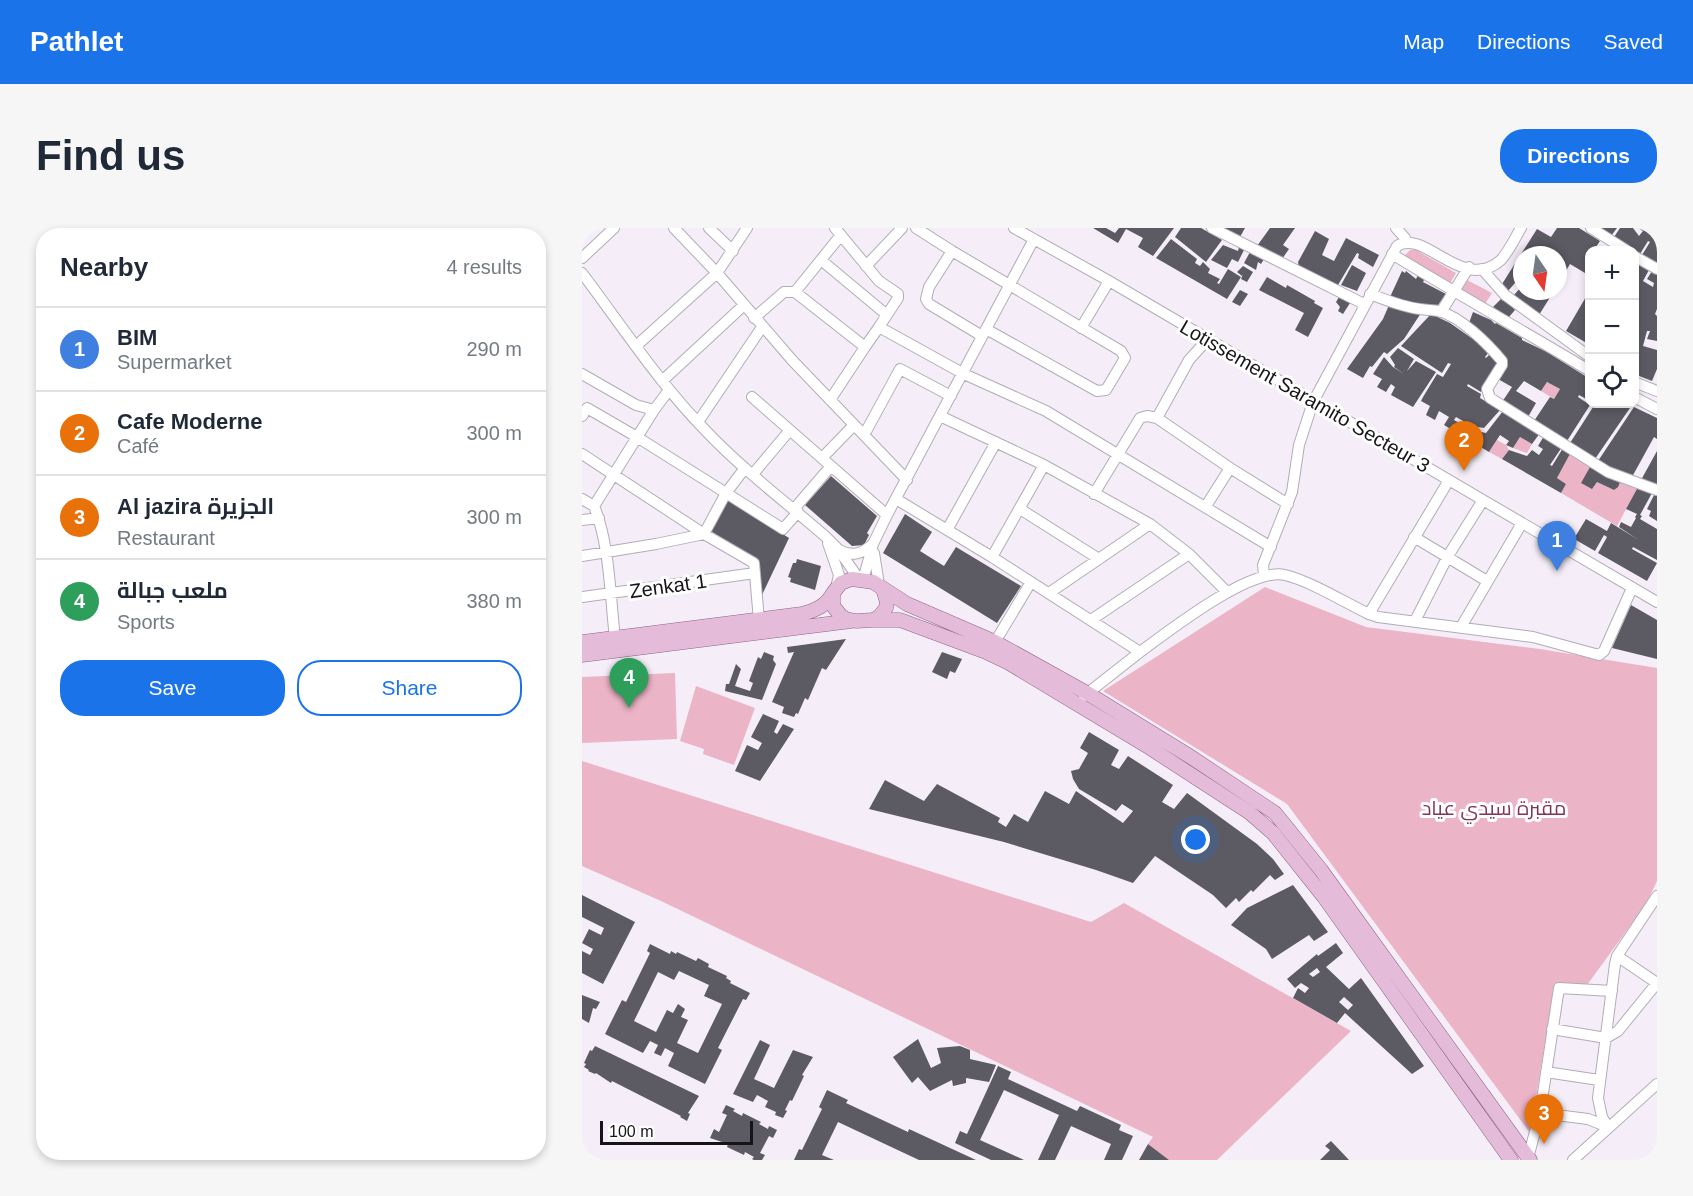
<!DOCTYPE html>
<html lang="en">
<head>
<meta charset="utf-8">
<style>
	:root { --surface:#fff; --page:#f6f6f7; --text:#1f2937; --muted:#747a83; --line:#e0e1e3; --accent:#1a73e8 }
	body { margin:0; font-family:Helvetica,Cairo,sans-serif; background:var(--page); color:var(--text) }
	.controls { position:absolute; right:18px; top:18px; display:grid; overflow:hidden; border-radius:12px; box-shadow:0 3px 9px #0003 }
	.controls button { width:54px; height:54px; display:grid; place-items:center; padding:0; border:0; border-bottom:2px solid var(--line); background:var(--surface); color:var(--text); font:30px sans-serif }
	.compass { position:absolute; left:931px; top:18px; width:54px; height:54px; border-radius:50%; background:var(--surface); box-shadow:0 3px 9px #0003; rotate:167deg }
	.scale { position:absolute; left:18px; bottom:15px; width:153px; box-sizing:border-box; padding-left:6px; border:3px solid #161417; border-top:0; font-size:16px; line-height:21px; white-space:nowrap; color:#161417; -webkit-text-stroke:4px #fefefe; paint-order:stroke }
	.you { position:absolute; left:614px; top:612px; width:21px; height:21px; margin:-15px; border:4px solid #fff; border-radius:50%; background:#1a73e8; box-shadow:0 0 0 9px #1a73e833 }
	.badge { display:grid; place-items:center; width:39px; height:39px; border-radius:50%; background:var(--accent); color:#fff; font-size:20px; font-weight:700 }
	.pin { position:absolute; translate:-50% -50px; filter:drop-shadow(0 2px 3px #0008) }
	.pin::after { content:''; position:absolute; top:32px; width:21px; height:18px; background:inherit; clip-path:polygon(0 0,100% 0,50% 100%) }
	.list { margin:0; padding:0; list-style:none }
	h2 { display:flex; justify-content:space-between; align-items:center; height:78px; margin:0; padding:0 24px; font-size:26px }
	h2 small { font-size:20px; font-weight:400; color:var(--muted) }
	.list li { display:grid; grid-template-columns:39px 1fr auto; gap:18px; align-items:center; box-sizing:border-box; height:84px; padding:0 24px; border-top:2px solid var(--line) }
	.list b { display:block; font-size:22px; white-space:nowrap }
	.list p { margin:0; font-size:20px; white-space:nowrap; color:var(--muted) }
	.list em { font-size:20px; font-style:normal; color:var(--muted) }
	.actions { display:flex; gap:12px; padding:18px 24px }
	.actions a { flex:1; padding:14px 0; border:2px solid var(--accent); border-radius:24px; text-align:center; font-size:21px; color:var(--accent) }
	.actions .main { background:var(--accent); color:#fff }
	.icon { flex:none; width:33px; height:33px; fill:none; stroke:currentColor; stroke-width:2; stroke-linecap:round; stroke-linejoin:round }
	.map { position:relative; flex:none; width:1075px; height:932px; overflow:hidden; border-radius:24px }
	header { display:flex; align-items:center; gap:36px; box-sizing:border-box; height:84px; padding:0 30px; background:var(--accent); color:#fff }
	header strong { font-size:28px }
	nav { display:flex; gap:33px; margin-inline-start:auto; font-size:21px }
	.intro { display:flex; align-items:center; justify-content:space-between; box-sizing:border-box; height:144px; padding:0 36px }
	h1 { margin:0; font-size:42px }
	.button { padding:15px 27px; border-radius:24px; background:var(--accent); color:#fff; font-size:21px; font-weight:700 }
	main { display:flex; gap:36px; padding:0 36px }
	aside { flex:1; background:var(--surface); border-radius:24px; box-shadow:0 3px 9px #0003 }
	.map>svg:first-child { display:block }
	.green { fill:#ecb4c7 }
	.building { fill:#5c5b64; fill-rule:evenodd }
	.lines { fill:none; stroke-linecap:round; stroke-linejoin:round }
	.minor-casing { stroke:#b2acb6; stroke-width:12 }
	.major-casing { stroke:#906586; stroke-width:15 }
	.minor { stroke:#fff; stroke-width:10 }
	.major { stroke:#e4bcda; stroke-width:14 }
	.labels { text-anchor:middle; stroke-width:6; stroke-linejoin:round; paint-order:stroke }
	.street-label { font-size:20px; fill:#161417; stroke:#fefefe }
	.park-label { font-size:20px; fill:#823454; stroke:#fefefe }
</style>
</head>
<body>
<header>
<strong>Pathlet</strong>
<nav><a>Map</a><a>Directions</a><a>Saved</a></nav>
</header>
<div class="intro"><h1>Find us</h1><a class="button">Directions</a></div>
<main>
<aside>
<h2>Nearby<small>4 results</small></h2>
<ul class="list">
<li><span class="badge" style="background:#3f7fe0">1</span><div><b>BIM</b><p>Supermarket</p></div><em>290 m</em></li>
<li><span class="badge" style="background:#e8710a">2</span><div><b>Cafe Moderne</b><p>Café</p></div><em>300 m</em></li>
<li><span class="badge" style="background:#e8710a">3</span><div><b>Al jazira الجزيرة</b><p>Restaurant</p></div><em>300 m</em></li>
<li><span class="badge" style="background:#2e9e5b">4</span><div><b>ملعب جبالة</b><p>Sports</p></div><em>380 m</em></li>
</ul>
<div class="actions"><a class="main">Save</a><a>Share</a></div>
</aside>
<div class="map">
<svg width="1075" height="932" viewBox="0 0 1075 932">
	<rect width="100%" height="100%" fill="#f5eef8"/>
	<path class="green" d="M828 22H834L874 45 868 55 822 28Z
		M885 52 910 65 903 76 878 62Z
		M965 154 978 161 972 171 959 163Z
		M938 209 950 216 945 225 931 220Z
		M915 212 924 217 927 222 920 231 907 224Z
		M989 224 1008 239 1000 255 1010 260 1015 254 1032 262 1038 254 1056 259 1035 298 979 265 984 256 975 250Z
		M683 359 784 399 958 421 1075 440V653L1064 676 1005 757 973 755 948 905 705 576 521 463Z
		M93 445 95 511 0 515V449Z
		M114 458 173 480 152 537 121 526 122 521 98 513Z
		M0 533 509 694 542 675 769 803 635 932H587L566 916 571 909 79 673 0 638Z"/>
	<path class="building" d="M511 0H524L533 5 537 0H592L571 28 556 19 561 10 544 1 536 15Z
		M599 0H619L640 12 624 34 593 9Z
		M641 0H663L658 9Z
		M688 0H713L701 17 707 21 700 31 675 18Z
		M975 0H997L1018 13 1012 22H1008V48L988 36 976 57V27H940V47L926 63 920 56 955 1 969 9Z
		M1018 0H1035L1029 8Z
		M1038 0H1051L1057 8 1061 3 1056 0H1075V36L1060 27 1068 14 1066 13 1058 26 1032 9Z
		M733 3 747 11 740 27 752 33 764 10 797 27 791 39 776 30 777 26 775 25 756 57 717 39 716 34Z
		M589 11 615 31 613 35 618 38 621 34 628 41 626 45 638 51 635 55 637 56 646 41 659 49 645 71 574 30Z
		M641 17 656 23 657 19 662 22 656 34 650 31 645 40 629 32Z
		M668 24 682 31 679 36 676 34 674 42 662 35Z
		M1052 33 1067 42 1061 53 1071 59 1072 55 1065 51 1070 43 1075 46V81L1073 86 1075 88V113L1065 111 1068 103H1065L1061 118 1075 122V141L1070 153 1052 146Z
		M770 37 784 45 775 63 759 57Z
		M661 38 671 44 665 54 659 51 661 46 660 48 655 44Z
		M820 43 823 45 824 43 834 51 836 47 843 50 841 54 864 66 856 77 849 79 808 69Z
		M685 49 704 60 705 57 733 73 732 75 741 80 726 109 713 102 722 85 677 62Z
		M940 58V63H972L957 87 932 67Z
		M658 62 666 66 658 78 650 74Z
		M1008 62V117L984 103Z
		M757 69 768 75 761 86 756 83 758 79 754 74Z
		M919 71 921 73 923 71 933 82 927 89 911 79Z
		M807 77 839 85 822 111 805 126 802 124 790 139 788 138 781 150 765 141 801 91Z
		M891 84 909 92 913 96 914 95 940 110V112L965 124 1008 151V173L997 167 996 169 1008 177 985 213 952 193 968 169 972 171 978 161 965 154 959 163 942 153 934 163 954 175 946 189 920 174 930 159 916 151 925 134 887 95Z
		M849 86 868 95 898 116 907 124 903 129 904 130 909 125 918 133 899 164 886 156 885 158 899 166 898 170 918 182 902 200 890 198 874 189 872 192 890 202 904 205 921 183 958 205 950 216 938 209 931 220 924 217 927 213 918 207 907 224 862 197 867 189 857 183 853 192 844 187 848 178 839 173 841 169 855 146 861 149 869 136 866 135 860 145 819 118Z
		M816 120 832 131 825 143 834 133 854 144 831 179 809 167 813 159 809 156 804 164 795 159 800 151 791 146 802 129 811 139 822 146 812 139 813 137 808 129Z
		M1013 176H1047L1050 177 1013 231 988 215Z
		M1052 179 1075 190V211L1072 209 1050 249 1029 241 1016 233Z
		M962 208 980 219 968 237 970 238 981 220 989 224 975 250 984 256 979 265 920 231 927 222 945 228 950 222 957 227 961 221 956 218Z
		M1075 223V258L1059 252Z
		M1008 239 1038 254 1036 259 1032 262 1015 254 1010 261 999 255Z
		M249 248 295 288 285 305 287 307 282 317 270 318 223 277Z
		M1056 259 1070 265 1058 287 1060 288 1058 291 1075 301V332L1051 319 1050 321 1075 335 1065 353 1016 325 1025 309 1022 307 1013 323 994 312 993 309 1004 291 1025 303 1029 295 1055 311 1037 299 1039 294 1049 299 1054 290 1053 289 1055 286 1044 281Z
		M1072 267 1075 268V293L1067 288 1069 283 1065 281Z
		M145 271 207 310 180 367 178 366V335L127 302Z
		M323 286 350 304 338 323 362 338 374 319 439 358 415 395 301 325Z
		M215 331 239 338 233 362 208 354 209 350 206 349 211 335H214Z
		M1049 377 1075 392V431L1030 420Z
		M264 411 244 442 240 440 226 472 223 470 216 486 214 485 212 489 200 485 202 479 190 474 212 424 206 425 205 419Z
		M182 424 192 428 191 432 194 436 180 472 143 463 144 456H147L154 436 159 441 153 458 168 463 171 455 167 453 176 429 179 431Z
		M360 424 380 431 373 445 368 443 365 451 350 444Z
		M181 486 197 493 192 504 195 506 201 496 212 501 178 553 153 543 165 517 176 522 180 515 169 509Z
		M507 504 537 522 529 537 537 541 546 528 591 557 580 574 592 581 605 565 675 616 691 631 702 646 693 652 688 647 671 664 669 662 657 674 654 670 644 680 631 667 573 628 551 655 514 642 422 614 287 581 303 552 342 573 355 556 418 590 416 594 424 599 432 586 446 594 463 563 487 576 494 563 541 595 551 583 540 576 534 583 497 561 491 551 489 543 497 541 506 525 498 520Z
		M711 657 746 704 732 713 727 707 690 731 684 721 649 697 665 680Z
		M0 667 53 694 21 756 0 745V723L8 727 11 721 0 715 7 701 19 707 22 700 0 689Z
		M754 715 761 725 744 739 767 761 779 750 842 838 830 846 763 785 755 795 711 770 716 760 723 765 727 760 719 755 713 760 705 751 735 726 736 728ZM735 740 738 744 731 749 727 746ZM762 769 771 777 766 782 757 774Z
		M68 716 88 726 89 723 94 726 95 724 114 733 116 730 127 736 126 739 145 748 144 750 149 753 148 755 168 765 164 772 161 771 136 820 140 822 123 856 86 838 92 825 83 820 79 828 72 825 76 817 68 813 61 825 23 806 40 772 44 774 68 725 65 723ZM97 743 127 757 122 768 140 776 116 825 95 815 106 792 99 789 103 781 96 776 91 785 85 782 74 804 52 793 76 744 92 752Z
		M0 767 18 774 14 781 11 780 7 795 0 791Z
		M336 811 349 840 359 835 355 820 378 818 388 822V831L414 837 407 854 384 850V855L371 858 370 852 348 863 336 849 330 855 311 829Z
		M178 812 188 817 172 851 192 860 211 822 231 829 220 847 222 848 210 873 208 872 203 882 205 883 201 890 193 887 194 884 183 879 186 873 175 867 171 874 151 866Z
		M13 818 117 868 106 885 108 886 105 893 98 889 99 888 30 853 29 855 14 845 13 846 6 843 7 842 2 839 4 836 2 835 8 822 10 823Z
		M416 838 429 844 426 851 495 883 498 878 539 897 537 902 551 908 540 932H522L529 916 489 898 473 932H456L477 887 422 862 398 912 442 932H409L373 915 378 903 385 906Z
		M245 862 266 872 264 875 326 904 327 901 394 932H337L256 894 240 927 252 932H212L217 921 220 922 240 881 237 879Z
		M144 877 153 881 151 883 160 888 161 885 179 894 177 896 186 901 187 898 195 902 191 910 187 908 178 925 183 927 180 932H172L170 931 172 929 163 924 162 927 145 919 146 916 128 910 132 901 137 904 145 887 140 885Z
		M749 913 767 932H738L748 922 743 918Z
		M566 916 587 932H557Z"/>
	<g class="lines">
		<g class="minor-casing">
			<path id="minor" d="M92 0 135 45 210 132 325 252
				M127 0 151 23
				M253 0 297 53 316 66V70L297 99 382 146 464 183 689 319
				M334 0 370 23
				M432 0 527 53 1075 374
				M630 0 782 76
				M814 0 823 10
				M1009 0 1044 22
				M810 26C875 66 942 103 1008 143
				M1052 28 1075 41
				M0 30 32 0
				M239 32 305 87
				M284 38 320 0
				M900 41 923 67 1008 129
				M0 45C40 98 77 155 124 203 161 242 204 274 244 309L256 321 277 351
				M213 64 259 7
				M788 66C804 72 821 79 838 81 844 82 851 82 857 83 879 89 906 116 920 133V137L905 161 908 170 1026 244 1075 262
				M859 84 887 39
				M172 90 202 64H213L283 119 297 99
				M499 100 527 53
				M400 108 347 76 344 71 347 59 370 23 539 123 543 130 524 162 515 163 404 101
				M54 118 135 45 165 0
				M0 146 54 177 72 182
				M80 153 162 77
				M1052 154 1075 163
				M170 169 305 287
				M1052 169 1075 181
				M248 172 283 119
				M0 188 5 180 55 209 144 265 122 306 74 316 0 328
				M358 188 462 237 568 296 607 326 509 392
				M575 190 607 132 625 112
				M116 194 180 99
				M282 207 318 141 369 168
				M0 226 122 306 172 335 177 392
				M240 230 272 197
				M163 240 144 265 201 301 216 284
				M171 246 208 202
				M512 266 558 190 565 188 575 190 648 240 706 276
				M0 271 12 278 72 182 87 162
				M314 271 410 329 558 424C587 403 668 339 703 347 728 353 762 374 787 386L796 389 951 409 1017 427 1022 423 1050 360
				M12 278C28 317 28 369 33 410
				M624 278 648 240
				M212 281 249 238
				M438 281 517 331
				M0 292 17 290
				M365 302 414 214
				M832 309 905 353
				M246 315 257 347 254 360
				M257 322C270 329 280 326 291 316
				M292 325 297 357
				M607 326 645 364
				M410 329 462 237
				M682 347 681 337 710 264 717 217 731 174 815 18C843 0 881 66 919 32 927 23 933 10 939 0
				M281 352 291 316 305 287 452 11
				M467 365 568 296
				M0 369 173 345
				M787 386 867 252
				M833 393 866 328 901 272
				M879 399 940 295
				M413 414 449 354
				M502 468 558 424
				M1035 728 1075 755
				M970 801 1024 810 1036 803 1075 755
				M964 844 1017 852
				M958 885 1006 891 1026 899
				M1026 899 1020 889 1016 870 1033 736 1035 728 1075 668
				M946 930 958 885 977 760 1030 763
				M991 932 1075 856"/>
		</g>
		<g class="major-casing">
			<path id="major" d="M301 361 305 374 304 380 297 389 291 392 274 393 264 391 259 388 251 378V365L259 355 270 351 291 354 325 376 413 414 505 465 609 529 693 585 739 642 948 932
				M291 392H318L404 424 427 435 565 518 668 585 691 605 742 669 929 932
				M0 414 220 386C234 382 244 378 251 365
				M0 427 269 393"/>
		</g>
		<use href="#minor" class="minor"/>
		<use href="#major" class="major"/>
	</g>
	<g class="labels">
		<g class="street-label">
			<text transform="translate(723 168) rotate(30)" y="7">Lotissement Saramito Secteur 3</text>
			<text transform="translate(86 358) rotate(-8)" y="7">Zenkat 1</text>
		</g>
		<g class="park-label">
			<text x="912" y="587">مقبرة سيدي عياد</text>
		</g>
	</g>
</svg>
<div class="controls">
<button>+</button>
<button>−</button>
<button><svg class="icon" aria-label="locate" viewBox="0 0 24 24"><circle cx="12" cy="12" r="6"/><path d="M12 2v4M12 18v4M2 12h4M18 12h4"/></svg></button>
</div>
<svg class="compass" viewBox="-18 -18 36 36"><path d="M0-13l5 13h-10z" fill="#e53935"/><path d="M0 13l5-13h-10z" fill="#747a83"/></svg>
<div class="scale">100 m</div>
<div class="you"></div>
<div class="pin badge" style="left:975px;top:343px;background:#3f7fe0">1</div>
<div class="pin badge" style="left:882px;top:243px;background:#e8710a">2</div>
<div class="pin badge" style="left:962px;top:916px;background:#e8710a">3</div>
<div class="pin badge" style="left:47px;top:480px;background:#2e9e5b">4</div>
</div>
</main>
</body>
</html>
